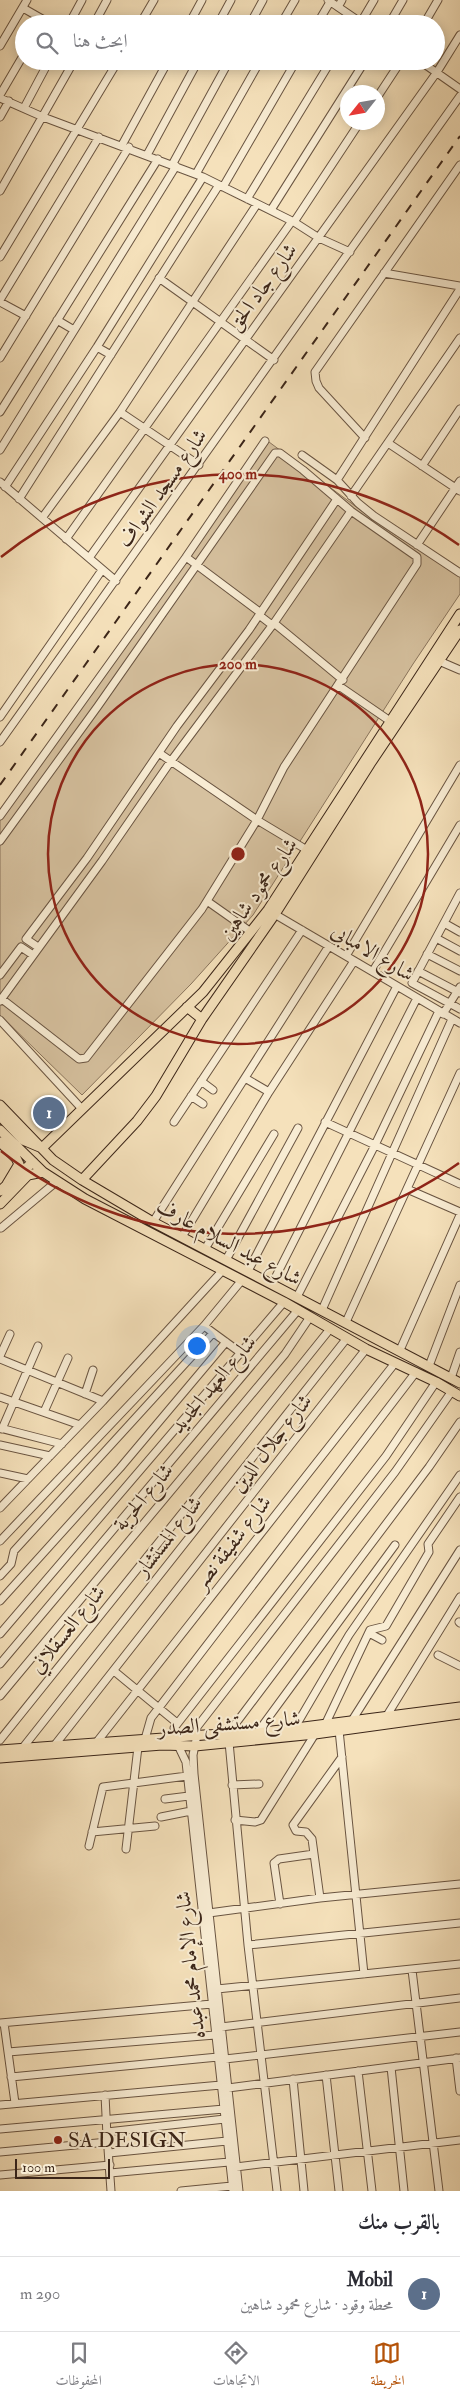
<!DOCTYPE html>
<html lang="ar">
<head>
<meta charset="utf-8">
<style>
	:root { --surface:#fff; --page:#f7f7f7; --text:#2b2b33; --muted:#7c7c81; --line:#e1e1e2; --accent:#b45309 }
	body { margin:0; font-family:"IM FELL Double Pica",Amiri,serif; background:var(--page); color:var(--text); direction:rtl }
	.compass { position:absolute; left:340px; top:85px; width:45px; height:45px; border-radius:50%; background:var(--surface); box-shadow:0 2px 12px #0003; rotate:239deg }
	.scale { position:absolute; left:15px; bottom:12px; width:95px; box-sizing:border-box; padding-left:5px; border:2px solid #3c2619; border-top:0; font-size:14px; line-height:18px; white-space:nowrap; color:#3c2619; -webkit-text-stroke:4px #f8ecd3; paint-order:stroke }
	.you { position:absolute; left:196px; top:1345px; width:18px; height:18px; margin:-12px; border:4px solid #fff; border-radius:50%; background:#1a73e8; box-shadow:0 0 0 8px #1a73e833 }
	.badge { display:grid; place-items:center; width:32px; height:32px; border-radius:50%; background:var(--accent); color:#fff; font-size:16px; font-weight:700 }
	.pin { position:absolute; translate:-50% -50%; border:2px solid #fff; box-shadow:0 1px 5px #0006 }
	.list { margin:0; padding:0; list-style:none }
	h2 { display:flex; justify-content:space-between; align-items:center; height:65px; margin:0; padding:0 20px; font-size:21px }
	h2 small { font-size:16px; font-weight:400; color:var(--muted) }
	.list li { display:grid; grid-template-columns:32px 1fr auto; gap:15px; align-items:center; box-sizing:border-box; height:75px; padding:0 20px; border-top:1px solid var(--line) }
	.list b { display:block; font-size:19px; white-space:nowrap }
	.list p { margin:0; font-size:16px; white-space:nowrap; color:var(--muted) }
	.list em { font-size:16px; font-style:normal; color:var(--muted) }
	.icon { flex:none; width:28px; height:28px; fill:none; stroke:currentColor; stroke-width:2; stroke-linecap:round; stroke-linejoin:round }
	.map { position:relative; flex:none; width:460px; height:2191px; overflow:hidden; direction:ltr }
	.search { position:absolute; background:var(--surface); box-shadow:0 2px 12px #0003; left:15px; right:15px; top:15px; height:55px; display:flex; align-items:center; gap:12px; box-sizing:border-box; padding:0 18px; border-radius:28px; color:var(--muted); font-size:19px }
	.sheet { height:140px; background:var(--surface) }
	nav { display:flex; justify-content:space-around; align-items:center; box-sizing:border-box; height:70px; border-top:1px solid var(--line); background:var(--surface); font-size:14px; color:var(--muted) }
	nav a { display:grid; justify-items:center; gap:2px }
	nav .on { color:var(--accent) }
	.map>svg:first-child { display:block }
	.green { fill:#d6c19f; stroke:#89745c }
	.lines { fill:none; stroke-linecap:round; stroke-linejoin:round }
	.minor-casing { stroke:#6a5542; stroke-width:9 }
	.major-casing { stroke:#3c2619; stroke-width:11 }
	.minor { stroke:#f8ecd3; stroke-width:7 }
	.major { stroke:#f5e1bb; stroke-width:9 }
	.rail { stroke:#3c2619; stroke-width:2; stroke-dasharray:9 9; stroke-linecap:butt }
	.ring { fill:none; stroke:#8f2418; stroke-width:2.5 }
	.poi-dot { fill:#8f2418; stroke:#f8ecd3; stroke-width:2 }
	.labels { text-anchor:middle; stroke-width:4; stroke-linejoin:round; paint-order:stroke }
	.street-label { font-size:21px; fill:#3c2619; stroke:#f8ecd3 }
	.poi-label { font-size:21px; fill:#3c2619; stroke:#f8ecd3; text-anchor:start }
	.centre { fill:#8f2418; stroke:#f8ecd3; stroke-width:2.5 }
	.ring-label { font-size:15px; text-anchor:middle; font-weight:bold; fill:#8f2418; stroke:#f8ecd3; stroke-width:4; stroke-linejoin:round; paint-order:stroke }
</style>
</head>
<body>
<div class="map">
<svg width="460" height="2191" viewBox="0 0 460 2191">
	<rect width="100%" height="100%" fill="#f5e1bb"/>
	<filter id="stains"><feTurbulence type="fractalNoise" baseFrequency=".004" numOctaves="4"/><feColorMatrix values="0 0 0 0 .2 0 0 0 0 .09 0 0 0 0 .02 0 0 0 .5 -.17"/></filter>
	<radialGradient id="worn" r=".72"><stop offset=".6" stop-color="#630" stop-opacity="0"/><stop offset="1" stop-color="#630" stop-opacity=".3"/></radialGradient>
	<path class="green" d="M265 439 386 529 460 575V594L413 664 253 915 191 984 82 1095 0 1015V816Z"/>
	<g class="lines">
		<g class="minor-casing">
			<path id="minor" d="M328 0 363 24
				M338 7 342 0
				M23 8 51 24
				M361 22 374 0
				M69 24 82 0
				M94 24 107 0
				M140 24 154 0
				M189 24 202 0
				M218 24 231 0
				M250 24 263 0
				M281 24 295 0
				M317 24 330 2
				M389 24 403 0
				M424 24 438 0
				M0 46 27 0
				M420 61 460 89
				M0 95 24 54
				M378 96 401 61
				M0 98 43 117 203 177 294 222 319 238 350 252
				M24 108 49 61
				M0 117 9 101
				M122 145 168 61
				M147 155 198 61
				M172 165 229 61
				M196 174 260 61
				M223 187 296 61
				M0 191 74 61
				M247 199 331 61
				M271 210 365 61
				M294 222 360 122
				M0 257 118 61
				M384 273 460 286
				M159 278 274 360
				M0 300 99 137
				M0 302 26 316
				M57 320 74 330
				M97 347 111 355
				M0 358 129 147
				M0 412 158 159
				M120 412 199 465
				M365 438 319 388 316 381 315 372 460 165
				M388 443 460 491
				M0 450 176 166
				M302 455 337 480 358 503 374 516 460 573
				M422 466 460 409
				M337 480 460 289
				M0 482 116 581
				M5 487 97 347 203 177
				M351 496 460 338
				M19 499 219 185
				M42 518 120 412 257 204
				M66 539 292 221
				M417 545 460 481
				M186 557 261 613
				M89 558 437 72 460 35
				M259 615 272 625
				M274 623 343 680
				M439 661 460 670
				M339 686 390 721
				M0 717 102 570
				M0 742 460 96
				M159 753 257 820 307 850
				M0 816 186 557 265 441
				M0 841 98 706 275 453H280L303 470 351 511 417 557V564L284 767 257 820 202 909 86 1058 79 1059 2 999
				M460 893 412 983 460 1009
				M207 901 251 932
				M271 912 460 1023
				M444 923 460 932
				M436 938 460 951
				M38 947 26 939 87 858 177 726 249 630 337 499
				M427 954 460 971
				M346 956 460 765
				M373 971 460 825
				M418 971 460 993
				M0 975 21 947 33 955
				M0 1001 102 861 171 761 274 623 351 511
				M443 1014 460 987
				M0 1020 82 1109
				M245 1078 269 1092
				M201 1081 213 1090
				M191 1096 203 1104
				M174 1122 302 930
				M325 1122 460 1184
				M407 1189 460 1212
				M153 1222 329 946
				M1 1228 56 1182
				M182 1237 269 1092 354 961
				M205 1249 274 1134
				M226 1260 298 1128
				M248 1271 397 986
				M272 1284 417 998
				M297 1297 375 1145 439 1011
				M322 1310 452 1019
				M346 1322 460 1073
				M204 1326 241 1353
				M400 1350 460 1215
				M0 1356 10 1334
				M0 1359 103 1401
				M429 1366 460 1285
				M451 1378 460 1352
				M85 1394 93 1370
				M0 1397 80 1425
				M44 1412 68 1358
				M0 1428 62 1444
				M2 1429 38 1346
				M0 1445 50 1456
				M0 1473 28 1479
				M0 1508 103 1401 223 1270
				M0 1541 204 1326 242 1280
				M0 1576 11 1564 14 1551 213 1333
				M0 1601 120 1468 226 1342
				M459 1622 460 1623
				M369 1633 382 1640
				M0 1634 284 1302
				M438 1655 460 1666
				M0 1664 298 1310
				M114 1671 177 1723
				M0 1696 285 1354 310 1317
				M386 1717 460 1597
				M351 1722 460 1550
				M325 1725 370 1630 386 1626 429 1552 428 1544 460 1497
				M294 1729 349 1635 460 1475
				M339 1730 364 1974
				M257 1733 395 1545
				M197 1735 193 1755 194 1774 239 2191
				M227 1735 429 1467 460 1422
				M190 1736 395 1472 452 1391
				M145 1739 151 1718 416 1372
				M0 1740 330 1329
				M229 1742 248 1945 277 2191
				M96 1743 395 1363
				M54 1746 366 1349
				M21 1750 347 1338
				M232 1785 259 1784
				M165 1799 189 1796
				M161 1817 191 1811
				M235 1820 255 1822 261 1820 315 1734
				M92 1832 155 1826
				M89 1846 103 1787 187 1776
				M126 1849 138 1747
				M320 1898 312 1839 306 1832 296 1831 293 1825 342 1757
				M280 1904 274 1863 279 1859 314 1854
				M209 1913 320 1898 460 1884
				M248 1945 460 1923
				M412 1970 439 2191
				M217 1989 460 1964
				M0 2023 212 2004
				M4 2023 15 2103
				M221 2027 460 1998
				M8 2052 215 2035
				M456 2058 460 2091
				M225 2059 460 2032
				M391 2067 404 2191
				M358 2071 372 2191
				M326 2075 339 2191
				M11 2077 218 2057
				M293 2079 304 2191
				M228 2088 460 2058
				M105 2095 107 2136
				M0 2105 221 2085
				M0 2129 224 2109
				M107 2132 225 2119
				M108 2149 111 2191
				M0 2152 108 2142
				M109 2153 227 2141
				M236 2167 460 2140
				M110 2173 229 2162
				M0 2175 110 2165
				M181 2191 232 2186
				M233 2191 186 1762 176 1741 174 1728 386 1456 436 1382"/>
		</g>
		<g class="major-casing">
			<path id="major" d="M187 1007 202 1019
				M0 1105 53 1160 82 1180 153 1222 460 1383
				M0 1116 23 1140 42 1148
				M0 1130 43 1172 85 1199 284 1302 366 1349 436 1382 460 1396
				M0 1142 16 1158 19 1164 7 1184
				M42 1148 203 992 268 910 460 614
				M82 1180 137 1121 156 1096 202 1019 275 914 370 764 460 630
				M0 1191 33 1162
				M0 1204 28 1175 43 1172
				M0 1750 204 1735 257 1733 460 1707
				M0 1758 162 1745 195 1746 315 1734 460 1714"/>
		</g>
		<use href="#minor" class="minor"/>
		<use href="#major" class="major"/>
		<path class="rail" d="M0 785 460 136"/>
	</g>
	<g class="ring">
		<circle cx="238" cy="854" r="190"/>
		<path d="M459 1163A380 380 0 0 1 1 1151M1 557A380 380 0 0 1 459 545"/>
	</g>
	<circle class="poi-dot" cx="58" cy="2140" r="5"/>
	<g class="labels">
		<g class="street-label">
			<text transform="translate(262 287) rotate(-54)" y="7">شارع جاد الحق</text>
			<text transform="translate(162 488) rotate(-55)" y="7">شارع مسجد الشواف</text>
			<text transform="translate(258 889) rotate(-55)" y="7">شارع محمود شاهين</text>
			<text transform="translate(373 952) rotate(31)" y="7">شارع الامبابى</text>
			<text transform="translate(229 1242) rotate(28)" y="7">شارع عبد السلام عارف</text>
			<text transform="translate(213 1384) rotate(-50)" y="7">شارع العهد الجديد</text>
			<text transform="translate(271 1443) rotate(-52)" y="7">شارع جلال الدين</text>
			<text transform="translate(143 1497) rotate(-50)" y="7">شارع الحرية</text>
			<text transform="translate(168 1536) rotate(-52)" y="7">شارع المستشار</text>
			<text transform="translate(232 1542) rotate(-52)" y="7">شارع شفيقة نصر</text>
			<text transform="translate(67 1629) rotate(-51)" y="7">شارع العسقلاني</text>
			<text transform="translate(229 1723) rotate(-4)" y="7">شارع مستشفى الصدر</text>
			<text transform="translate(190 1965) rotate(-96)" y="7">شارع الإمام محمد عبده</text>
		</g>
		<g class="poi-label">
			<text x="68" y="2147">SA DESIGN</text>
		</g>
	</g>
	<circle cx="238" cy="854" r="8" class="centre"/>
	<g class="ring-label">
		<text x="238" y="479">400 m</text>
		<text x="238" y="669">200 m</text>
	</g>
	<rect width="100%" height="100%" filter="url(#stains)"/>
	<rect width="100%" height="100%" fill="url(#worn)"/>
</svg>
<svg class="compass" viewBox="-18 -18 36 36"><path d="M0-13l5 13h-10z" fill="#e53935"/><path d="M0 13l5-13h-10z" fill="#7c7c81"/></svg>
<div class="scale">100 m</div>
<div class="you"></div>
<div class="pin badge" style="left:49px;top:1113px;background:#5c6f8a">1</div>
<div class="search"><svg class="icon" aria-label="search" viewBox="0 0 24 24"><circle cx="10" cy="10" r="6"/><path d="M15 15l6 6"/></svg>ابحث هنا</div>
</div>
<section class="sheet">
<h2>بالقرب منك<small></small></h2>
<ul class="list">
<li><span class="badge" style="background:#5c6f8a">1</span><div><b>Mobil</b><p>محطة وقود · شارع محمود شاهين</p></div><em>290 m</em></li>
</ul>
</section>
<nav>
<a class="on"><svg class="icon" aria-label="map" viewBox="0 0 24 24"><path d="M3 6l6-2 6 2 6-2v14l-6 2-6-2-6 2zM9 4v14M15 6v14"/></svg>الخريطة</a>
<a><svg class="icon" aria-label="directions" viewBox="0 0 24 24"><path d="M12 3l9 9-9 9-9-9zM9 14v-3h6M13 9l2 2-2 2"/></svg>الاتجاهات</a>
<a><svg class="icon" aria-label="saved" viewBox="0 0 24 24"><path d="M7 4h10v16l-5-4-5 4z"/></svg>المحفوظات</a>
</nav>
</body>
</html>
